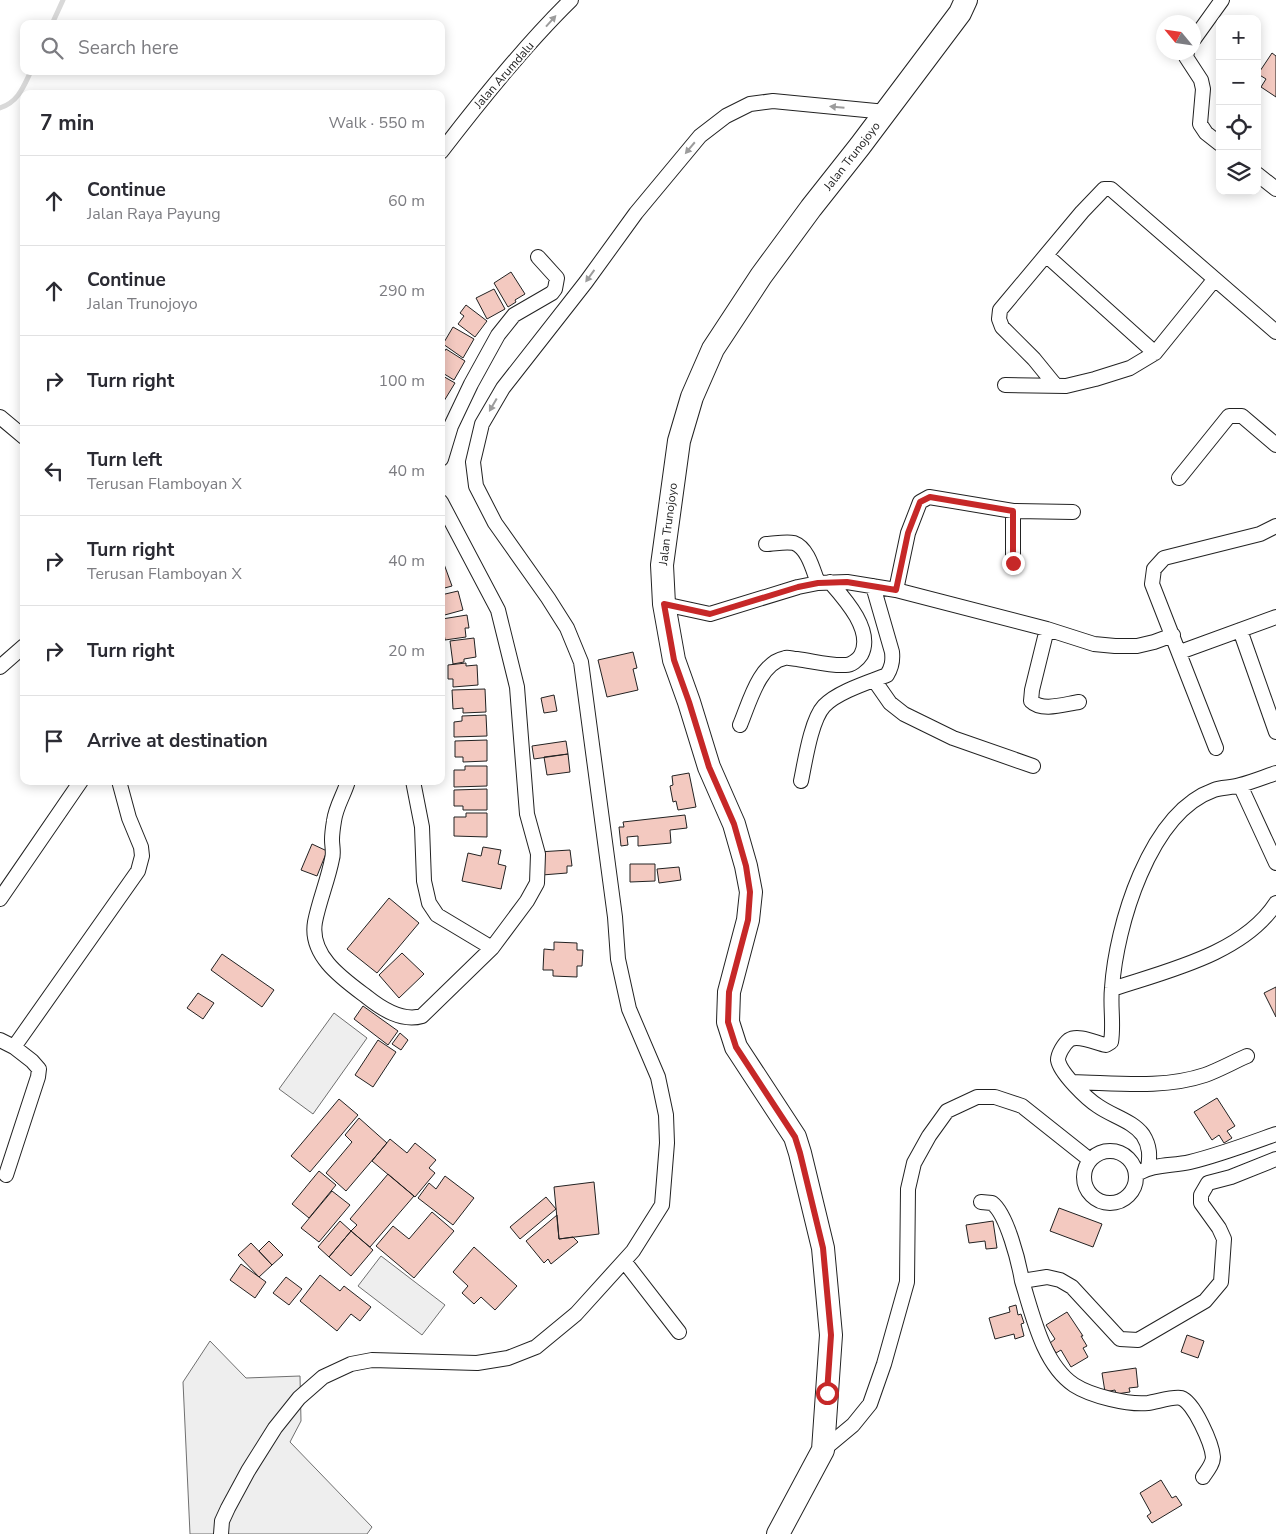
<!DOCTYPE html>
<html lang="en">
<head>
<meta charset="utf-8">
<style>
	:root { --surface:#fff; --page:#f7f7f7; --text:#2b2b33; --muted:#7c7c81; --line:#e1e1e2 }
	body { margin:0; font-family:"Nunito Sans",sans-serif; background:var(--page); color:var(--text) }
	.controls { position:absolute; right:15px; top:15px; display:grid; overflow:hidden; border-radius:10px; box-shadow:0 2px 12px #0003 }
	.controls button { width:45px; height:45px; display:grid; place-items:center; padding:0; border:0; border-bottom:1px solid var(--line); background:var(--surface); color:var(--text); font:25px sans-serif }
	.compass { position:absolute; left:1156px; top:15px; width:45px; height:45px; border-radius:50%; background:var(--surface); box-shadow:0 2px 12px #0003; rotate:299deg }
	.stop { position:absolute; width:15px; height:15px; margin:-11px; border:4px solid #c62828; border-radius:50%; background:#fff }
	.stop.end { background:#c62828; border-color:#fff; box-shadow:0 1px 5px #0008 }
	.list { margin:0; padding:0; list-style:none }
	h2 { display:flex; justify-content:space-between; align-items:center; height:65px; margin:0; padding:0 20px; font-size:21px }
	h2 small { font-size:16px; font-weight:400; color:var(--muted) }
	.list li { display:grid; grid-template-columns:32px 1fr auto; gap:15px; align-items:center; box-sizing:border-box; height:90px; padding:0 20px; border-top:1px solid var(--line) }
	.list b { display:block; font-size:19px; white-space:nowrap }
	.list p { margin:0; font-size:16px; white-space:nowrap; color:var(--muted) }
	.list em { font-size:16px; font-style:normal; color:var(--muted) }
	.icon { flex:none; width:28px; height:28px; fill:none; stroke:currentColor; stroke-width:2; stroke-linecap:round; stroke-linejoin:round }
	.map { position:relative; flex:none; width:1276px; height:1534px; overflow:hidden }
	.search { position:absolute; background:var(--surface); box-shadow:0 2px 12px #0003; left:20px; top:20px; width:425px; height:55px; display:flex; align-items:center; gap:12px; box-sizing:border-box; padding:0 18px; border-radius:10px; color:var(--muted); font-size:19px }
	.panel { position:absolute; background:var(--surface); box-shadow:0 2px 12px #0003; left:20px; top:90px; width:425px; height:695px; border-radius:10px }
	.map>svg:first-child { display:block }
	.green { fill:#eee; stroke:#6f6f6f }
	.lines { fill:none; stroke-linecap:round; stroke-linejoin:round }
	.stream { stroke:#d9d9d9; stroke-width:5 }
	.building { fill:#f3c9c0; stroke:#222 }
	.minor-casing { stroke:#222; stroke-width:16 }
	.primary-casing { stroke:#222; stroke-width:24 }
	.minor { stroke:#fff; stroke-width:14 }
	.primary { stroke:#fff; stroke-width:22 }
	.oneway { fill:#9c9c9c }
	.route { stroke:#c62828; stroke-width:6 }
	.labels { text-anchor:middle; stroke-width:4; stroke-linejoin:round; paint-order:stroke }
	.street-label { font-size:12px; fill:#222; stroke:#fff }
</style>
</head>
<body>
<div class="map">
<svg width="1276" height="1534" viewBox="0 0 1276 1534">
	<rect width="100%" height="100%" fill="#fff"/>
	<path class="green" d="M334 1013 367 1038 313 1114 279 1089Z
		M381 1256 445 1305 422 1335 358 1286Z
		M210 1341 246 1378 300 1376 301 1421 290 1442 372 1527 367 1534H190L183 1382Z"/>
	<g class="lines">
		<path class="stream" d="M52 24 63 0
			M0 108C18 102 23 88 31 71"/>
	</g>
	<path class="building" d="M1272 53 1276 56V97L1261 87 1266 79 1258 74Z
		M511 272 525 294 515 300 516 302 508 307 494 283Z
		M494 289 505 309 487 319 476 298Z
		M466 305 487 321 475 337 458 324 464 316 460 313Z
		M453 327 474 339 463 358 443 344Z
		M446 349 465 361 454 380 441 372V357Z
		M441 375 455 383 444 401 441 400Z
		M444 564 452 586 441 589V565Z
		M458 591 463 610 441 616V595Z
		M467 615 469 628H465L466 637 445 640 442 619Z
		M474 638 476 657 464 659V662L453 664 450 641Z
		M633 652 637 668 633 669 638 690 607 697 598 660Z
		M466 663V666L477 665 478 685 453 687V679H448V665Z
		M485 689 486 712 463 713V708L453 709 452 690Z
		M554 695 557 711 544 713 541 698Z
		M486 715 487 736 454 737V722L462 721V716Z
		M487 740V761L463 762V757H455V741Z
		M566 741 568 754 534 759 532 746Z
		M568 754 570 772 547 775 544 757Z
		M465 766H487V786L454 787V770H465Z
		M689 773 696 807 678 810 676 801 673 802 670 786 673 785 672 776Z
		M487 789V810H463V806H454V790Z
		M466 813H487V837L454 836V817H466Z
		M685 815 687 828 670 830 671 843 638 846V836L627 837 628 845 621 846 619 827H624L623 822Z
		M312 844 327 851 317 876 301 870Z
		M483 847 501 850 498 864 506 866 501 889 462 881 468 853 481 856Z
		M570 850 572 866H567V873L542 875 538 852Z
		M630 864H655V881L630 882Z
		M679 867 681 880 659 883 657 869Z
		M389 898 419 923 377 973 347 949Z
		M554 942 577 943V950H583L582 966H577V977L553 976V970H543L544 949 554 950Z
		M402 953 424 974 399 998 379 975Z
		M222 954 274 990 262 1007 211 970Z
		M1276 987V1017L1264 993Z
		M198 993 214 1003 203 1019 187 1008Z
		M363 1006 398 1031 388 1045 354 1019Z
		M400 1033 408 1040 401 1050 392 1044Z
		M378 1040 396 1052 373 1087 355 1075Z
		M1217 1098 1235 1126 1227 1131 1232 1138 1224 1143 1219 1135 1212 1140 1194 1112Z
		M339 1099 358 1115 310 1172 291 1156Z
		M359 1118 387 1143 346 1191 326 1173 352 1142 345 1135Z
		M390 1139 407 1153 415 1143 436 1160 429 1168 435 1173 415 1197 372 1161Z
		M319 1171 336 1185 309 1218 292 1204Z
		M388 1174 414 1196 370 1247 351 1231 357 1225 350 1219Z
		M445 1176 474 1198 453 1225 418 1198 429 1183 436 1189Z
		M594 1182 599 1234 559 1239 554 1187Z
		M332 1191 350 1205 319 1242 301 1228Z
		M546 1197 556 1209 520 1239 510 1227Z
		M1059 1208 1102 1224 1093 1247 1050 1231Z
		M432 1212 454 1231 414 1278 376 1246 393 1226 409 1239Z
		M557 1215 559 1239 573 1237 578 1242 551 1264 548 1259 544 1263 526 1241Z
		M340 1221 351 1231 329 1257 318 1247Z
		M993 1221 997 1248 986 1249 985 1241 969 1243 966 1225Z
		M351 1231 373 1250 351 1276 329 1257Z
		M269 1241 283 1255 272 1265 259 1251Z
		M251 1243 272 1265 259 1277 238 1255Z
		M474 1247 517 1286 495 1310 481 1297 474 1304 462 1293 468 1286 453 1272Z
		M241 1264 266 1282 255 1298 230 1280Z
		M320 1275 340 1291 344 1286 371 1307 360 1321 351 1314 337 1331 300 1301Z
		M286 1277 302 1289 289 1305 273 1293Z
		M1016 1305 1018 1315 1021 1314 1024 1323 1021 1324 1024 1336 1015 1339 1014 1334 995 1339 989 1318 1010 1312 1009 1307Z
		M1067 1312 1083 1336H1081L1087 1346 1083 1348 1088 1357 1071 1367 1061 1350 1056 1353 1050 1343 1055 1339 1046 1325Z
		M1187 1335 1204 1341 1198 1358 1181 1352Z
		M1136 1368 1138 1387 1129 1388 1130 1392 1116 1394 1115 1390 1105 1392 1102 1373Z
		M1161 1480 1172 1498 1176 1496 1182 1505 1152 1523 1147 1516 1151 1513 1140 1493Z"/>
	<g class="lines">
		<g class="minor-casing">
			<path id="minor" d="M1194 39 1222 0
				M1187 52 1186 57 1201 80 1203 89 1200 124 1206 133 1220 144
				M441 152C480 101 525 45 571 0
				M1257 174 1276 189
				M1046 255 1155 353
				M1005 385 1066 386 1095 379 1130 368 1155 353 1214 280
				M1056 386 1034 359 1002 327 999 319 1000 310 1082 212 1104 189H1111L1276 332
				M0 417 24 437
				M441 459 451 426 471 384 498 335 514 315 552 293 555 289 557 278 538 257
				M1179 478 1229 416H1242L1276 445
				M1013 511V563
				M766 544C774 544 785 541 794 543 808 548 813 570 818 583
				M896 590 908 533 920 502 929 497 1013 511 1073 512
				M664 604 710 614 798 587 818 583 847 582 896 590 1047 629 1094 644 1115 646H1137L1154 642 1173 635
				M1047 629 1032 690 1031 701C1042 712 1065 704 1079 702
				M1240 630 1276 732
				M1180 652 1276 617
				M0 667 24 646
				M874 680 890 703 904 714 953 738 1033 766
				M740 725C749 704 759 663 785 658 788 657 793 659 797 659 813 661 829 666 846 665 851 665 858 660 861 655 874 631 845 599 830 582
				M1216 748 1152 584 1154 569 1164 558 1260 534 1276 526
				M348 781C344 795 336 806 334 821 333 827 332 834 332 840 332 846 334 853 332 859 328 880 319 901 315 922 309 956 343 979 367 997 382 1009 402 1022 422 1016L492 948 527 901 537 883 538 854 527 814 517 687 498 610 441 502
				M413 781 422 827 424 881 429 903 437 915 492 948
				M801 781C805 762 811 720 824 706 837 692 869 682 887 675 892 667 893 661 892 652L873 586
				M1240 785 1276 863
				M0 899 81 781
				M1112 989C1166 971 1243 954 1276 903
				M0 1040 14 1047 138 871 142 856 141 847 129 818 119 781
				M1073 1082C1117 1083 1163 1089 1205 1075 1219 1070 1233 1062 1247 1056
				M1084 1177a26 26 0 1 1 52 0a26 26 0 1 1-52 0Z
				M1148 1168C1150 1156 1150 1146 1143 1135 1133 1121 1112 1116 1098 1106 1087 1099 1060 1073 1058 1060 1058 1054 1064 1044 1069 1040 1078 1034 1096 1043 1106 1045L1111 1042C1114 1024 1110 1006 1112 988 1116 927 1149 813 1214 790 1222 787 1232 788 1240 785 1252 782 1264 777 1276 773
				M1141 1172C1154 1164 1174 1166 1190 1162 1219 1155 1248 1144 1276 1134
				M6 1175 38 1077 39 1069 32 1061 14 1047
				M981 1202 992 1203C1007 1214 1019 1263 1022 1281
				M624 1261 679 1332
				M823 1450 853 1425 870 1404 884 1364 907 1282 908 1189 914 1163 929 1136 947 1111 977 1097H995L1022 1106 1090 1160
				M1203 1477C1207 1471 1213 1464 1213 1457 1212 1444 1194 1402 1181 1398 1174 1396 1156 1402 1148 1403 1128 1405 1091 1396 1074 1385 1043 1364 1033 1316 1022 1281L1047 1277 1060 1280 1072 1287 1120 1339 1138 1340 1205 1301 1221 1282 1224 1239 1219 1228 1201 1203V1195L1208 1183 1231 1177 1276 1159
				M221 1534 222 1521 228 1508 248 1471 275 1428 299 1398 323 1377 351 1364 372 1360 477 1363 508 1358 536 1347 576 1314 633 1251 662 1205 667 1143 666 1115 658 1077 629 1009 618 959 615 917 581 662 567 628 548 598 495 523 476 486 473 462 482 424 503 388 586 282 636 213 700 136 726 116 750 104 773 101 886 112"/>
		</g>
		<g class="primary-casing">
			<path id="primary" d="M778 1534 823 1450 831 1335 823 1248 800 1153 795 1137 736 1047 728 1022 729 992 748 920 751 892 746 866 734 824 709 767 689 702 674 660 664 604 662 565 679 441 692 397 713 349 761 276 811 208 860 146 960 13 966 0"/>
		</g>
		<use href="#minor" class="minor"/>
		<use href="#primary" class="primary"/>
	</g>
	<defs><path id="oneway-solid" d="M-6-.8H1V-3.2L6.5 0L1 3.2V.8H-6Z" transform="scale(1.25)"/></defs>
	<g class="oneway">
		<use href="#oneway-solid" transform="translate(551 21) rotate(-48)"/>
		<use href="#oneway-solid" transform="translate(837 107) rotate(-175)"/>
		<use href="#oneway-solid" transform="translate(690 148) rotate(130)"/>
		<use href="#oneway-solid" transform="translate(590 276) rotate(126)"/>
		<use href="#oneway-solid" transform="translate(493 405) rotate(120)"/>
	</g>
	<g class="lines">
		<path class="route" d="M827 1393 831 1335 823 1248 800 1153 795 1137 736 1047 728 1022 729 992 748 920 750 892 746 866 734 824 709 767 689 702 674 660 664 604 710 614 798 587 818 583 847 582 896 590 908 533 920 502 930 497 1013 511V563"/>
	</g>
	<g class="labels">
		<g class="street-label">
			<text transform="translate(504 75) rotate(-49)" y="4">Jalan Arumdalu</text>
			<text transform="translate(852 156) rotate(-52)" y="4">Jalan Trunojoyo</text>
			<text transform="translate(668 524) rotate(-83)" y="4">Jalan Trunojoyo</text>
		</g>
	</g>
</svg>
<div class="controls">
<button>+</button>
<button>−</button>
<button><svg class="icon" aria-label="locate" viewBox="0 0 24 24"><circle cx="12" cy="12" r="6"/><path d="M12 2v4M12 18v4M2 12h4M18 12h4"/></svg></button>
<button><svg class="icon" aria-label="layers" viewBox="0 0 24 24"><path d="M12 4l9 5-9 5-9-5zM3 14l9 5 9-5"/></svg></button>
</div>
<svg class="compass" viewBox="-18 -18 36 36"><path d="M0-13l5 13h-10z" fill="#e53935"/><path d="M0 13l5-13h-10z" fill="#7c7c81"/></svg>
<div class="stop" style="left:827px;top:1393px"></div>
<div class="stop end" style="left:1013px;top:563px"></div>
<div class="search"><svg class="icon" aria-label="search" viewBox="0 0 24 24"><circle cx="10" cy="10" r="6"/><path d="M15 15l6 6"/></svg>Search here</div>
<section class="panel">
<h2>7 min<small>Walk · 550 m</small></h2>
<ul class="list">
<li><svg class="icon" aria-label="ahead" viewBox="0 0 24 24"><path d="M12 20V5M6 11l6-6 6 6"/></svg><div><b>Continue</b><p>Jalan Raya Payung</p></div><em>60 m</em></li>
<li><svg class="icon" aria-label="ahead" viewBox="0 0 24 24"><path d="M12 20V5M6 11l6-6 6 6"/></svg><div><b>Continue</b><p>Jalan Trunojoyo</p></div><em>290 m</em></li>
<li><svg class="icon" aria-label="right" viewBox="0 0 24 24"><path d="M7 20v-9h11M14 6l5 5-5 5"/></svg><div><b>Turn right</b></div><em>100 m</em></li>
<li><svg class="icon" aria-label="left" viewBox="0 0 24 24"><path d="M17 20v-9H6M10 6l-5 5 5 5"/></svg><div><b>Turn left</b><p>Terusan Flamboyan X</p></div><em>40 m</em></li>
<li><svg class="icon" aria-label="right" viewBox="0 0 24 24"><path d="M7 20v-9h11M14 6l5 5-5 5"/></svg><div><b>Turn right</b><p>Terusan Flamboyan X</p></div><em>40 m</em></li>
<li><svg class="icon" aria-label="right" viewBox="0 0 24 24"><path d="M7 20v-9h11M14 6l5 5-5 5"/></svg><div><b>Turn right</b></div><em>20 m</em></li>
<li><svg class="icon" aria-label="arrive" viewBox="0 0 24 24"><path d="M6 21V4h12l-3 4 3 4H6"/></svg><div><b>Arrive at destination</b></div></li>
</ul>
</section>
</div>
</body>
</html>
